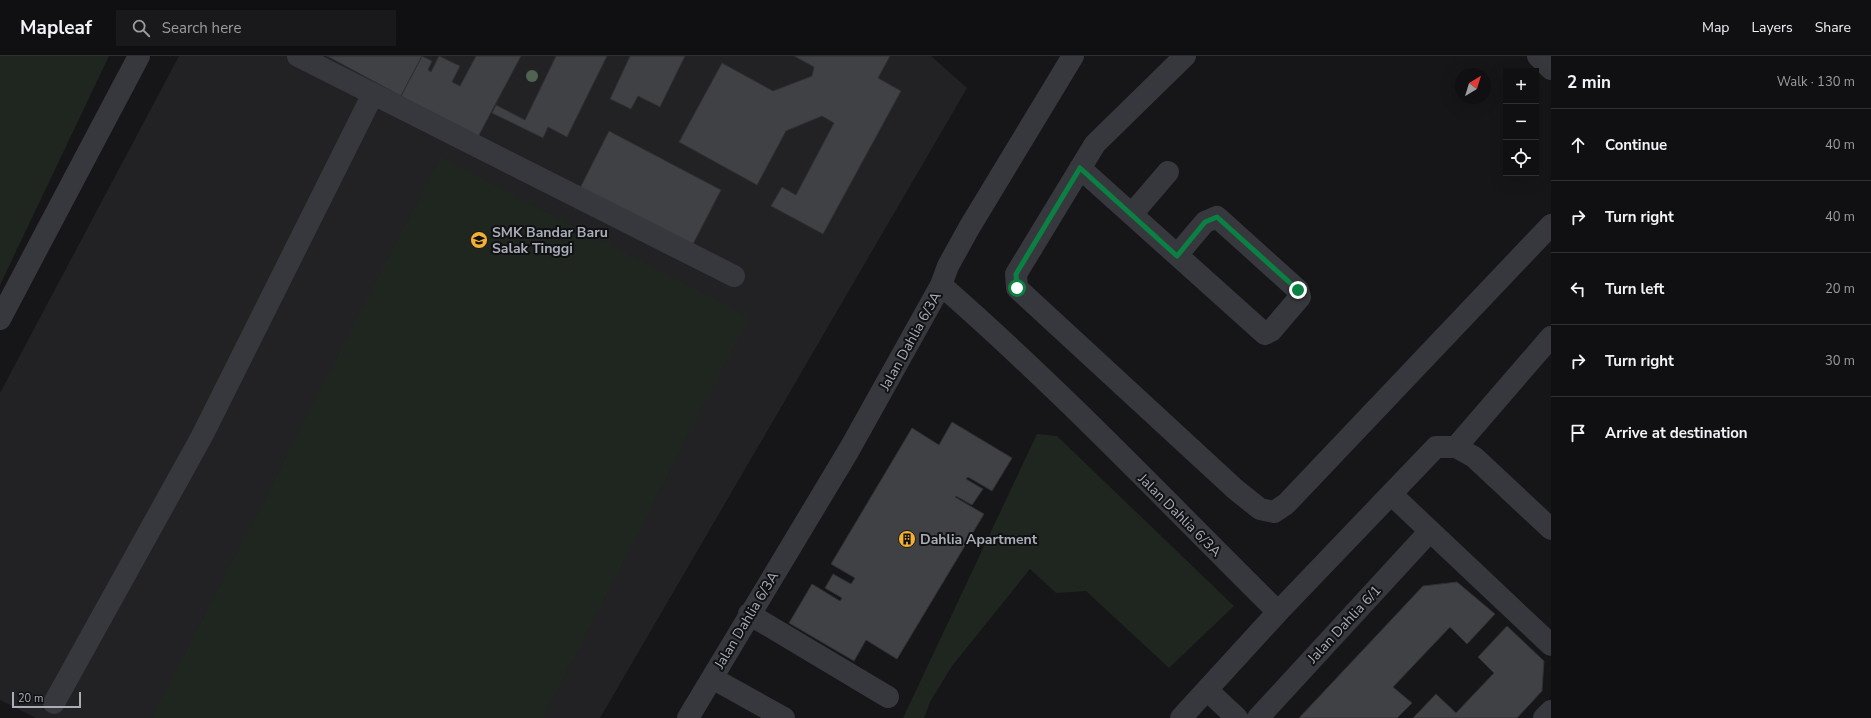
<!DOCTYPE html>
<html lang="en">
<head>
<meta charset="utf-8">
<style>
	:root { --surface:#101012; --page:#19191b; --text:#f1f3f6; --muted:#9c9d9f; --line:#303032 }
	body { margin:0; font-family:"Nunito Sans",sans-serif; background:var(--page); color:var(--text) }
	.controls { position:absolute; right:12px; top:12px; display:grid; overflow:hidden; border-radius:0px; box-shadow:0 4px 16px #0002 }
	.controls button { width:36px; height:36px; display:grid; place-items:center; padding:0; border:0; border-bottom:1px solid var(--line); background:var(--surface); color:var(--text); font:20px sans-serif }
	.compass { position:absolute; left:1455px; top:12px; width:36px; height:36px; border-radius:50%; background:var(--surface); box-shadow:0 4px 16px #0002; rotate:38deg }
	.scale { position:absolute; left:12px; bottom:10px; width:69px; box-sizing:border-box; padding-left:4px; border:2px solid #a8adb8; border-top:0; font-size:11px; line-height:14px; white-space:nowrap; color:#a8adb8; -webkit-text-stroke:3px #111113; paint-order:stroke }
	.stop { position:absolute; width:12px; height:12px; margin:-9px; border:3px solid #0b8043; border-radius:50%; background:#fff }
	.stop.end { background:#0b8043; border-color:#fff; box-shadow:0 1px 4px #0008 }
	.list { margin:0; padding:0; list-style:none }
	h2 { display:flex; justify-content:space-between; align-items:center; height:52px; margin:0; padding:0 16px; font-size:17px }
	h2 small { font-size:13px; font-weight:400; color:var(--muted) }
	.list li { display:grid; grid-template-columns:26px 1fr auto; gap:12px; align-items:center; box-sizing:border-box; height:72px; padding:0 16px; border-top:1px solid var(--line) }
	.list b { display:block; font-size:15px; white-space:nowrap }
	.list em { font-size:13px; font-style:normal; color:var(--muted) }
	.icon { flex:none; width:22px; height:22px; fill:none; stroke:currentColor; stroke-width:2; stroke-linecap:round; stroke-linejoin:round }
	.map { position:relative; flex:none; width:1551px; height:662px; overflow:hidden }
	header { display:flex; align-items:center; gap:24px; box-sizing:border-box; height:56px; padding:0 20px; background:var(--surface); border-bottom:1px solid var(--line) }
	header strong { font-size:19px }
	nav { display:flex; gap:22px; margin-inline-start:auto; font-size:14px }
	.search { width:280px; height:36px; background:var(--page); display:flex; align-items:center; gap:10px; box-sizing:border-box; padding:0 14px; border-radius:0px; color:var(--muted); font-size:15px }
	main { display:flex }
	aside { flex:1; background:var(--surface) }
	.map>svg:first-child { display:block }
	.built { fill:#222225 }
	.green { fill:#1e261f }
	.building { fill:#404145; stroke:#303034 }
	.lines { fill:none; stroke-linecap:round; stroke-linejoin:round }
	.minor { stroke:#37383d; stroke-width:22 }
	.tree { fill:#506452 }
	.route { stroke:#0b8043; stroke-width:5 }
	.labels { text-anchor:middle; stroke-width:4; stroke-linejoin:round; paint-order:stroke }
	.poi-label { font-size:14px; font-weight:bold; fill:#a8adb8; stroke:#111113; text-anchor:start }
	.street-label { font-size:14px; fill:#a8adb8; stroke:#111113 }
</style>
</head>
<body>
<header>
<strong>Mapleaf</strong>
<div class="search"><svg class="icon" aria-label="search" viewBox="0 0 24 24"><circle cx="10" cy="10" r="6"/><path d="M15 15l6 6"/></svg>Search here</div>
<nav><a>Map</a><a>Layers</a><a>Share</a></nav>
</header>
<main>
<div class="map">
<svg width="1551" height="662" viewBox="0 0 1551 662">
	<rect width="100%" height="100%" fill="#161618"/>
	<path class="built" d="M179 0H931L967 32 600 662H36L0 644V337Z"/>
	<path class="green" d="M0 0H109L0 229Z
		M440 101 749 261 543 662H152Z
		M1037 378 1057 380 1234 550 1169 612 1086 535 1056 537 1030 513 952 610 930 646 924 662H903Z"/>
	<path class="building" d="M327 0H422L401 40Z
		M422 0 432 5 428 14 431 16 439 0 460 10 452 26 460 30 476 0H521L478 81 401 40Z
		M556 0H607L567 81 548 71 543 82 492 57 496 49 525 64Z
		M630 0H685L660 51 638 40 631 53 610 43Z
		M794 0H890L878 22 901 35 823 178 771 150 782 131 796 139 834 67 822 60 786 75 757 129 679 86 722 7 773 35 812 20 814 11Z
		M609 75 721 134 692 190 580 132Z
		M952 366 1012 402 992 435 968 421 966 423 983 433 972 449 956 440 955 441 984 458 897 603 866 584 854 605 789 567 812 528 840 545 842 542 825 532 833 518 851 528 855 522 831 508 912 372 939 389Z
		M1457 526 1495 558 1467 588 1450 571 1393 631 1412 647 1397 662H1299L1423 530Z
		M1507 570 1544 605 1542 635 1517 662H1413L1436 638 1456 657 1494 617 1478 601Z"/>
	<g class="lines">
		<path class="minor" d="M298 0 734 220
			M1185 0 1095 88 1016 218 1017 232 1235 433 1260 453 1274 456 1286 448 1551 169
			M1538 0 1551 13
			M1080 112 1265 278 1271 275 1300 241 1298 234 1217 161 1205 166 1177 199
			M1132 158 1168 116
			M941 229 948 210 969 172 1073 0
			M0 263 139 0
			M1456 391 1474 401 1551 473
			M1391 438 1551 589
			M749 558 888 641
			M712 622 784 662
			M1207 634 1237 662
			M54 647 202 380 373 38
			M688 662 849 394 941 229C1059 332 1167 446 1278 556
			M1181 662 1278 556 1436 391H1456L1551 281
			M1258 662 1430 475
			M1544 662 1551 655"/>
	</g>
	<circle class="tree" cx="532" cy="20" r="6"/>
	<g class="lines">
		<path class="route" d="M1017 232 1016 218 1080 112 1177 200 1205 166 1217 161 1298 234"/>
	</g>
	<defs>
		<g id="school-disc" transform="scale(0.9)"><circle r="9.5" fill="#f2b134" stroke="#111113"/><path d="M0-5L7-2L0 1L-7-2ZM-4 1L0 2.5L4 1V4Q0 6-4 4Z" fill="#111"/></g>
		<g id="building-disc" transform="scale(0.9)"><circle r="9.5" fill="#f2b134" stroke="#111113"/><path d="M-4-6H4V6H1V3H-1V6H-4ZM-2.5-4.3h1.7v1.8h-1.7ZM.8-4.3h1.7v1.8H.8ZM-2.5-1h1.7V.8h-1.7ZM.8-1h1.7V.8H.8Z" fill="#111"/></g>
	</defs>
	<g fill-rule="evenodd">
		<use href="#school-disc" x="479" y="184"/>
		<use href="#building-disc" x="907" y="483"/>
	</g>
	<g class="labels">
		<g class="poi-label">
			<text x="492" y="181">SMK Bandar Baru<tspan x="492" dy="16">Salak Tinggi</tspan></text>
			<text x="920" y="488">Dahlia Apartment</text>
		</g>
		<g class="street-label">
			<text transform="translate(910 285) rotate(-61)" y="5">Jalan Dahlia 6/3A</text>
			<text transform="translate(1180 459) rotate(45)" y="5">Jalan Dahlia 6/3A</text>
			<text transform="translate(746 564) rotate(-59)" y="5">Jalan Dahlia 6/3A</text>
			<text transform="translate(1344 568) rotate(-47)" y="5">Jalan Dahlia 6/1</text>
		</g>
	</g>
</svg>
<div class="controls">
<button>+</button>
<button>−</button>
<button><svg class="icon" aria-label="locate" viewBox="0 0 24 24"><circle cx="12" cy="12" r="6"/><path d="M12 2v4M12 18v4M2 12h4M18 12h4"/></svg></button>
</div>
<svg class="compass" viewBox="-18 -18 36 36"><path d="M0-13l5 13h-10z" fill="#e53935"/><path d="M0 13l5-13h-10z" fill="#9c9d9f"/></svg>
<div class="scale">20 m</div>
<div class="stop" style="left:1017px;top:232px"></div>
<div class="stop end" style="left:1298px;top:234px"></div>
</div>
<aside>
<h2>2 min<small>Walk · 130 m</small></h2>
<ul class="list">
<li><svg class="icon" aria-label="ahead" viewBox="0 0 24 24"><path d="M12 20V5M6 11l6-6 6 6"/></svg><div><b>Continue</b></div><em>40 m</em></li>
<li><svg class="icon" aria-label="right" viewBox="0 0 24 24"><path d="M7 20v-9h11M14 6l5 5-5 5"/></svg><div><b>Turn right</b></div><em>40 m</em></li>
<li><svg class="icon" aria-label="left" viewBox="0 0 24 24"><path d="M17 20v-9H6M10 6l-5 5 5 5"/></svg><div><b>Turn left</b></div><em>20 m</em></li>
<li><svg class="icon" aria-label="right" viewBox="0 0 24 24"><path d="M7 20v-9h11M14 6l5 5-5 5"/></svg><div><b>Turn right</b></div><em>30 m</em></li>
<li><svg class="icon" aria-label="arrive" viewBox="0 0 24 24"><path d="M6 21V4h12l-3 4 3 4H6"/></svg><div><b>Arrive at destination</b></div></li>
</ul>
</aside>
</main>
</body>
</html>
